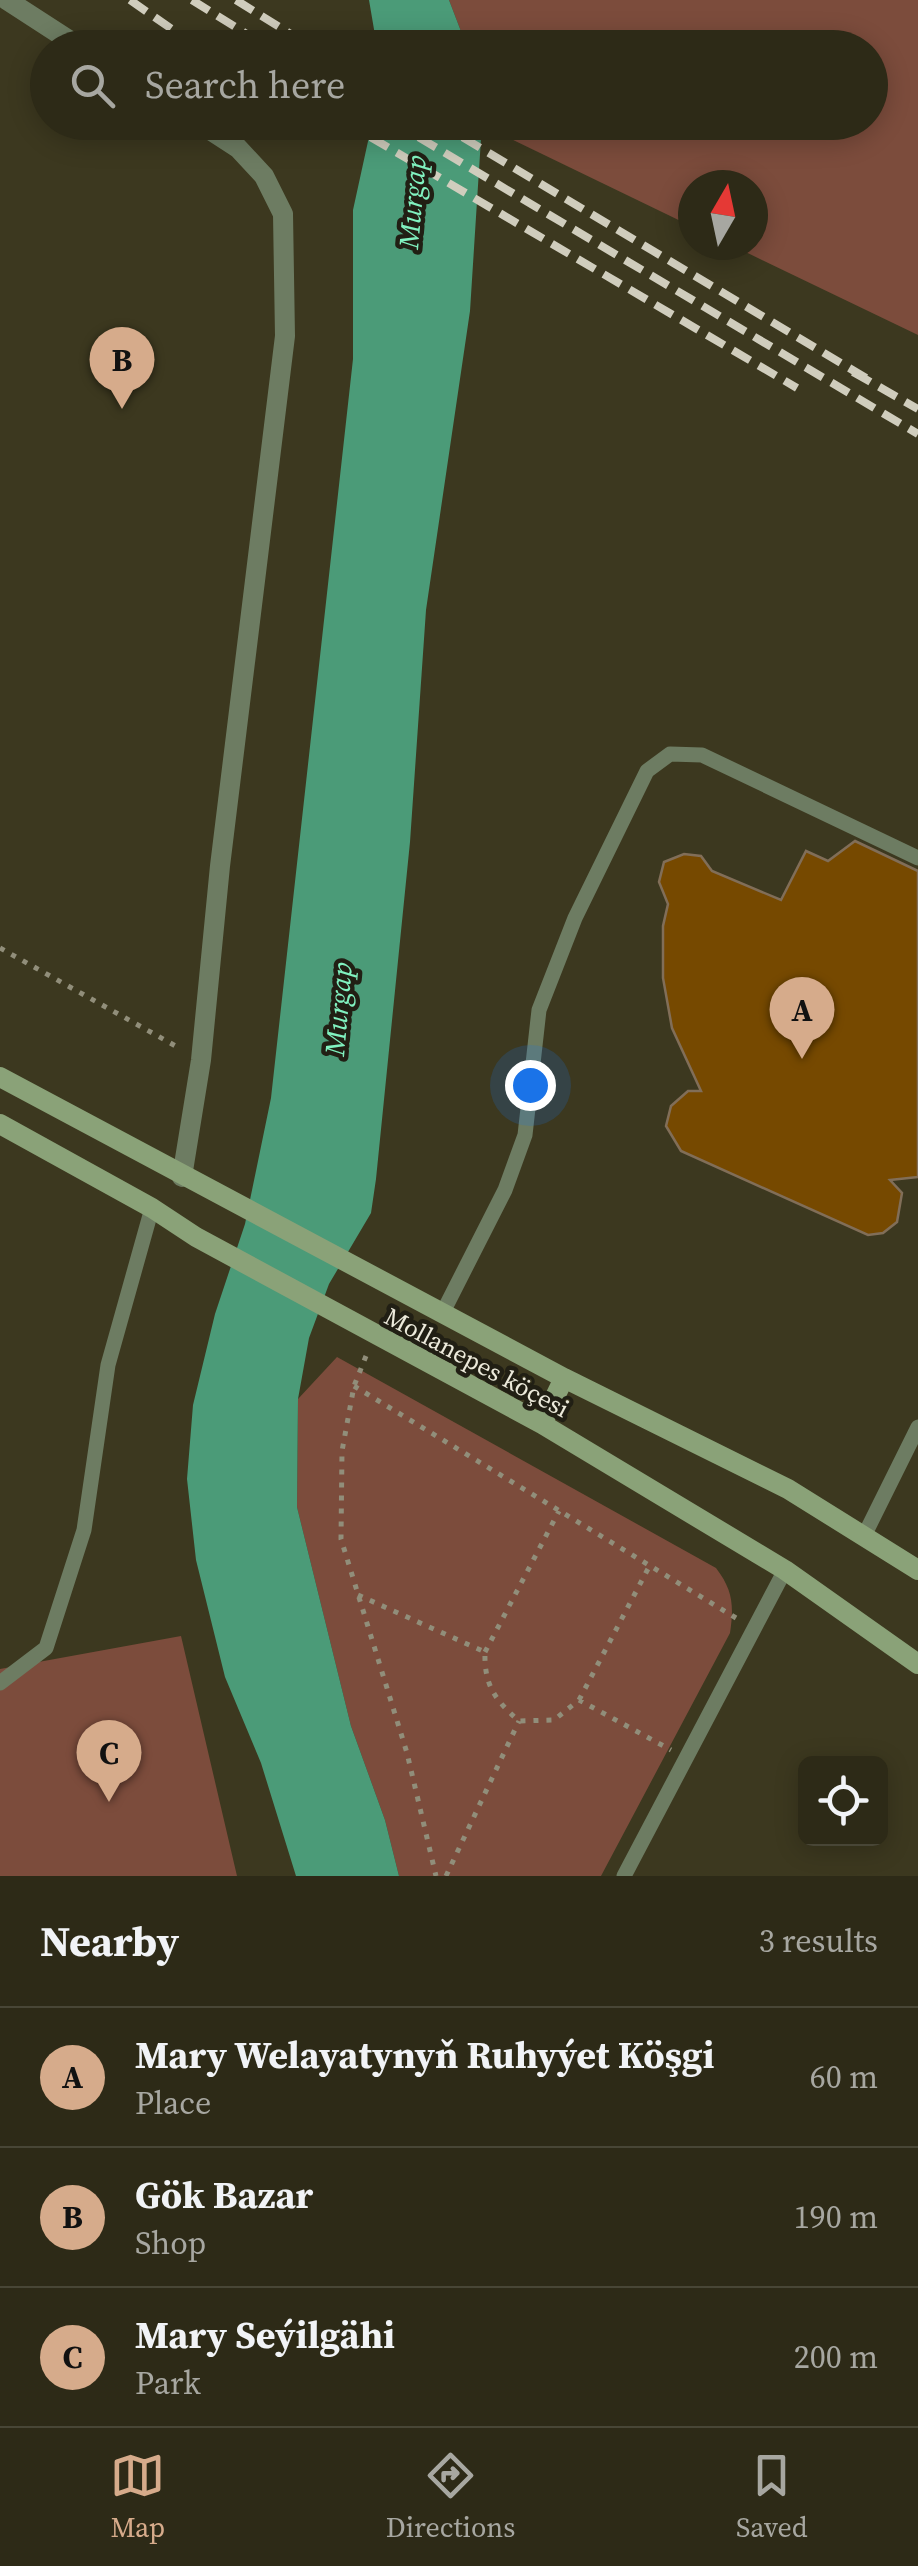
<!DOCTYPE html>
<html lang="en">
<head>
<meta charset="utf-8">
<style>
	:root { --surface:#2d2a17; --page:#393624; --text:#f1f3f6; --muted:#a7a7a1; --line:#484636; --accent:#d6ab8b }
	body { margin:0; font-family:"Source Serif 4",serif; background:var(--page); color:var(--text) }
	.controls { position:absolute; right:30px; bottom:30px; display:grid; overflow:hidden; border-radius:15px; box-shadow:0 5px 25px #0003 }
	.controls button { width:90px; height:90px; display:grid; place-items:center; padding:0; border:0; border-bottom:2px solid var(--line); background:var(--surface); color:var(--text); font:50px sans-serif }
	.compass { position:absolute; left:678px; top:170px; width:90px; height:90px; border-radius:50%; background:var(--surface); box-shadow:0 5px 25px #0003; rotate:9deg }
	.you { position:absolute; left:530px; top:1085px; width:35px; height:35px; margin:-25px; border:8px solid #fff; border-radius:50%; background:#1a73e8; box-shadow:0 0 0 15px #1a73e833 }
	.badge { display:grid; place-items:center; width:65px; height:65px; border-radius:50%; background:var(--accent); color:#111; font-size:32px; font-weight:700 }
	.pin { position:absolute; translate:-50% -82px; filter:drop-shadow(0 2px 5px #0008) }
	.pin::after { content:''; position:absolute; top:52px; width:35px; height:30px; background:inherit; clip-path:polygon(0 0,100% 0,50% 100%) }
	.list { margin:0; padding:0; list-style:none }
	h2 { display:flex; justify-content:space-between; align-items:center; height:130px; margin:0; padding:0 40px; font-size:42px }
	h2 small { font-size:32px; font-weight:400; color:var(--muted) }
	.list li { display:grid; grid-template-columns:65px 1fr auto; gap:30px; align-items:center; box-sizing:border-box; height:140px; padding:0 40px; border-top:2px solid var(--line) }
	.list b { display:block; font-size:38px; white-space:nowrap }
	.list p { margin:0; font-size:32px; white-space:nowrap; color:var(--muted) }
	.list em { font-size:32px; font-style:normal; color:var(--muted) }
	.icon { flex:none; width:55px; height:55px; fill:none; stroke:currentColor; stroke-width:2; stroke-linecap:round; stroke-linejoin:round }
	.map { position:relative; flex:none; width:918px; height:1876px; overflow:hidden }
	.search { position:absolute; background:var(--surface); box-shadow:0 5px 25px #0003; left:30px; right:30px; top:30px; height:110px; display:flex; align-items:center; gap:25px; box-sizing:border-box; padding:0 35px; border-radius:55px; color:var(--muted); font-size:38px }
	.sheet { height:550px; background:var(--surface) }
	nav { display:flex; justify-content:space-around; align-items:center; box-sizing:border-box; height:140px; border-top:2px solid var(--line); background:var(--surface); font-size:28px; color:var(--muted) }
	nav a { display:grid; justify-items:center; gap:5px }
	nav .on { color:var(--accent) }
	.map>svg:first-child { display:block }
	.green { fill:#7c4c3c }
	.water { fill:#4b9b78 }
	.building { fill:#764900; stroke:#816e58; stroke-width:2.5 }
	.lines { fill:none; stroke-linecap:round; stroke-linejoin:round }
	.path { stroke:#918e7a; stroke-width:5; stroke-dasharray:5 8; stroke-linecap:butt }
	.lane { stroke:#6d7c62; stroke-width:15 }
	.street { stroke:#6d7c62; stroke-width:20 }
	.secondary { stroke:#8aa278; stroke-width:20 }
	.rail { stroke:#d0cdbd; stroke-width:8; stroke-dasharray:20 10; stroke-linecap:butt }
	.labels { text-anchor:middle; stroke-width:9; stroke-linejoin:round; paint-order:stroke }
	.street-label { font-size:25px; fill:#eceadb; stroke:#211f14 }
	.water-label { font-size:28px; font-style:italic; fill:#81f2c0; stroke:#211f14 }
</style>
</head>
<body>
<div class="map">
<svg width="918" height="1876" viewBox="0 0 918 1876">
	<rect width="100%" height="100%" fill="#3c381f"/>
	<path class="green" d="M449 0H918V335L731 245H753V185H693V227L482 125 870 122V48L467 47Z
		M337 1357 716 1568C733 1590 734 1606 730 1633L601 1876H399L385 1820 351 1726 297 1507 298 1399Z
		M181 1636 237 1876H0V1669Z"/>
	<path class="water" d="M369 0H449L467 47H377Z
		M372 123H482L470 311 426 610 410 842 376 1179 371 1213 329 1284 309 1338 298 1399 297 1507 351 1726 385 1820 399 1876H296L261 1763 225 1677 196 1560 187 1479 193 1405 215 1314 245 1224 271 1098 353 359V210Z"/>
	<path class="building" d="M855 841 918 871V1177L890 1180 902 1193 897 1222 883 1233 868 1235 681 1151 666 1126 671 1106 688 1091H701L672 1028 663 978V926L668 904 659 882 664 862 684 854 701 856 712 871 781 900 806 851 828 861Z"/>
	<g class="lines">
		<path class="path" d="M0 948 181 1049
			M366 1356 354 1386 342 1451 341 1539 407 1753 436 1876
			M354 1386 736 1618
			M358 1595 485 1652C484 1685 495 1700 519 1721L554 1720 579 1700 671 1750
			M485 1652 559 1511
			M579 1700 650 1565
			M446 1876 519 1721"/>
		<path class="lane" d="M443 1312 505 1190 525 1135 539 1010 575 918 647 771 670 754 702 755 918 858
			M864 1536 918 1427
			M0 1683 46 1648 84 1530 108 1365 152 1208
			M624 1876 785 1570"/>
		<path class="street" d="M7 0 81 48
			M182 1177 201 1060 220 866 285 336 283 214 264 176 238 148 198 122"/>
		<path class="secondary" d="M0 1077 564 1378 788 1489 918 1570
			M0 1124 152 1208 196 1237 542 1424 785 1570 918 1664
			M542 1424 564 1378"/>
		<path class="rail" d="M130 0 199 48
			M192 0 269 48
			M236 0 313 48
			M345 122 797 388
			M393 122 918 434
			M437 122 866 378
			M853 372 918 409"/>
	</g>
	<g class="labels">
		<g class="street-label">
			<text transform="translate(477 1362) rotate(28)" y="9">Mollanepes köçesi</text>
		</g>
		<g class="water-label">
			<text transform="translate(412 202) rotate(-85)" y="10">Murgap</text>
			<text transform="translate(338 1009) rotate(-85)" y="10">Murgap</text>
		</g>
	</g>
</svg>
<div class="controls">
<button><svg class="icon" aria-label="locate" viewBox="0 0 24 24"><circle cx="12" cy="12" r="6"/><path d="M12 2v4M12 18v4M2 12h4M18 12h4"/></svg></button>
</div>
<svg class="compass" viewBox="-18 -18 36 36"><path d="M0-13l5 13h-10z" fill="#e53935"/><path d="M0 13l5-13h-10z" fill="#a7a7a1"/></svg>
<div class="you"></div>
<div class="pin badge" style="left:802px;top:1059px">A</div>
<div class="pin badge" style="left:122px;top:409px">B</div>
<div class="pin badge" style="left:109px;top:1802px">C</div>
<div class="search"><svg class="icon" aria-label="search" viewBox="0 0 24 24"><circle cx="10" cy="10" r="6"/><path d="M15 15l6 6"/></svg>Search here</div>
</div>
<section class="sheet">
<h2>Nearby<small>3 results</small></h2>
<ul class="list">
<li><span class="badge">A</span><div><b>Mary Welayatynyň Ruhyýet Köşgi</b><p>Place</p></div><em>60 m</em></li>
<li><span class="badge">B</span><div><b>Gök Bazar</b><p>Shop</p></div><em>190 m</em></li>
<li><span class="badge">C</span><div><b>Mary Seýilgähi</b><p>Park</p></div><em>200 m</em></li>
</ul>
</section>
<nav>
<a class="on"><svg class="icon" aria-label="map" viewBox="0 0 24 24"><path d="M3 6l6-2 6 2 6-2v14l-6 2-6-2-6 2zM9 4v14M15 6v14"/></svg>Map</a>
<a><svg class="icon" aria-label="directions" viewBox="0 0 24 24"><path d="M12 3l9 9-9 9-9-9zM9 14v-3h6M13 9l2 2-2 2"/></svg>Directions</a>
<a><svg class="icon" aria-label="saved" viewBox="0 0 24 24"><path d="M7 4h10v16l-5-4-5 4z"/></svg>Saved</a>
</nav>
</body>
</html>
